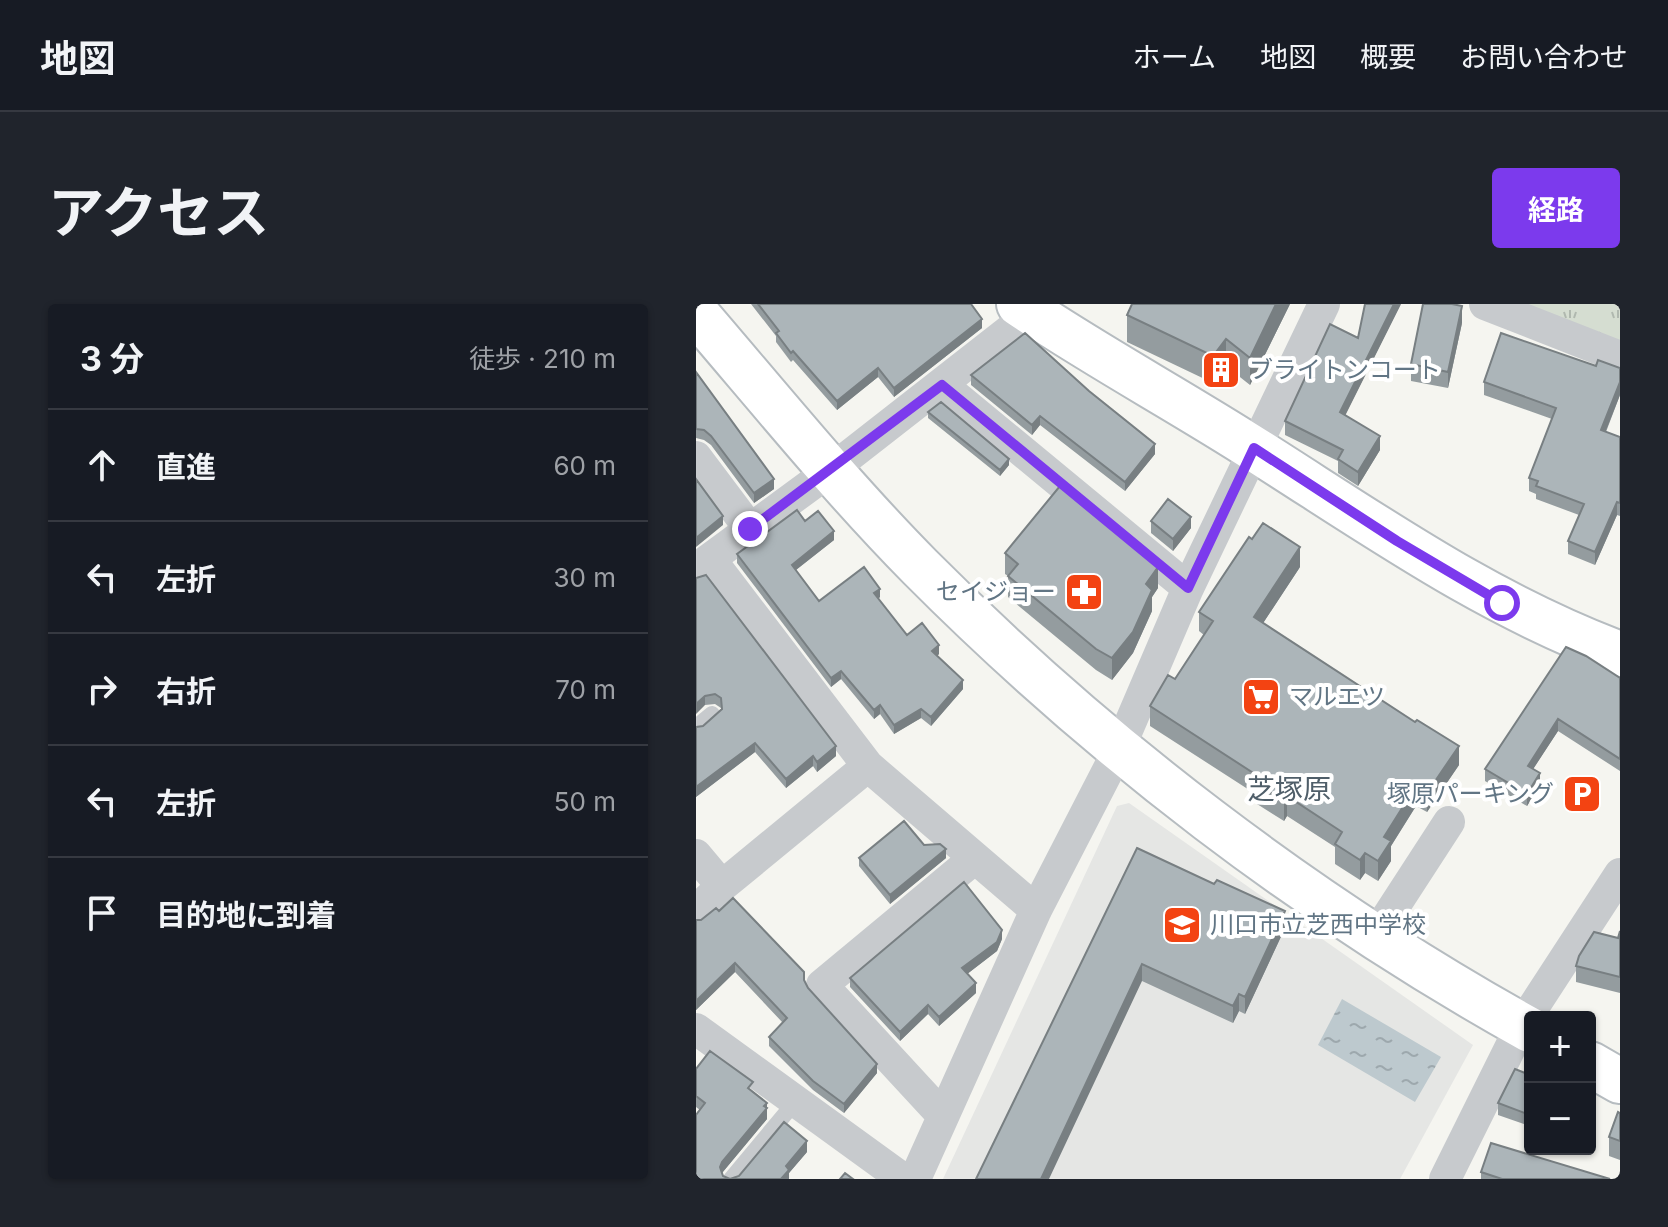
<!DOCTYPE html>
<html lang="ja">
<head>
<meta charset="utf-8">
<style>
	:root { --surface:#171b24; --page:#20242c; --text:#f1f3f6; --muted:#9ea1a6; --line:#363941; --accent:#7c3aed }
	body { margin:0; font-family:Inter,"Noto Sans JP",sans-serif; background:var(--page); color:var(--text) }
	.controls { position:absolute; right:24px; bottom:24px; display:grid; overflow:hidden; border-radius:8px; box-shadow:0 2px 6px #0004 }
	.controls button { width:72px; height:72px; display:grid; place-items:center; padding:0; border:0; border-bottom:2px solid var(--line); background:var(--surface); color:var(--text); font:40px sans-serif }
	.stop { position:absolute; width:24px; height:24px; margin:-18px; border:6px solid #7c3aed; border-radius:50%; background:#fff }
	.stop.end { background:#7c3aed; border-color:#fff; box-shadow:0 2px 8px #0008 }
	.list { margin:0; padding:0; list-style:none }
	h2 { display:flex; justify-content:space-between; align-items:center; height:104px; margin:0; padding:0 32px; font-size:34px }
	h2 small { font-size:26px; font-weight:400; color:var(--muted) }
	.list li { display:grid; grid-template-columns:52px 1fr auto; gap:24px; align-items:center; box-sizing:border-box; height:112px; padding:0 32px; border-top:2px solid var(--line) }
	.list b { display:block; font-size:30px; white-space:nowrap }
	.list em { font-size:26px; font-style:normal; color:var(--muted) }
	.icon { flex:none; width:44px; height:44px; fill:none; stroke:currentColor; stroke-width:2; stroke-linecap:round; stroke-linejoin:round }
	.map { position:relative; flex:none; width:924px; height:875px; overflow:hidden; border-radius:8px }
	header { display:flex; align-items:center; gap:48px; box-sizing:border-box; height:112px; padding:0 40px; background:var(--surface); border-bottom:2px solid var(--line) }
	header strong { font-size:38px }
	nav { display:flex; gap:44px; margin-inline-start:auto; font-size:28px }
	.intro { display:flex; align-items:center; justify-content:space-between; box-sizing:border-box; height:192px; padding:0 48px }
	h1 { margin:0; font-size:56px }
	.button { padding:20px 36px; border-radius:8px; background:var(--accent); color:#fff; font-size:28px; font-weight:700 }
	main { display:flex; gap:48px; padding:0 48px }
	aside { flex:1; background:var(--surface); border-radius:8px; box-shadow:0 2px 6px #0004 }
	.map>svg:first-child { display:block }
	.built { fill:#e5e6e4 }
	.park { fill:url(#park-tufts) }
	.water { fill:url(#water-ripples) }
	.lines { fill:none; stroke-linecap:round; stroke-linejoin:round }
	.secondary-casing { stroke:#b6bcc0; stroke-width:48 }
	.lane { stroke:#c7cacd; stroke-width:16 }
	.street { stroke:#c7cacd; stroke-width:32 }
	.secondary { stroke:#fff; stroke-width:44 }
	.wall { fill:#949c9f }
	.shaded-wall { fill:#787f82 }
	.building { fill:#acb5b9; stroke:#787f82; stroke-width:2 }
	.route { stroke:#7c3aed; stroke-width:10 }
	.labels { text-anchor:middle; stroke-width:8; stroke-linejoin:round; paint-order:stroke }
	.poi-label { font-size:24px; fill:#617584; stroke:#fff; text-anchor:start }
	.quarter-label { font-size:28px; fill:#4f5e69; stroke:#fff }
</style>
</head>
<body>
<header>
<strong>地図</strong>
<nav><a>ホーム</a><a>地図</a><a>概要</a><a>お問い合わせ</a></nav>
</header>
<div class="intro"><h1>アクセス</h1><a class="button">経路</a></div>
<main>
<aside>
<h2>3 分<small>徒歩 · 210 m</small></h2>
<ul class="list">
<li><svg class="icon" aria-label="ahead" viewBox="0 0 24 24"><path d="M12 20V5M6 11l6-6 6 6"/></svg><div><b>直進</b></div><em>60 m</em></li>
<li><svg class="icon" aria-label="left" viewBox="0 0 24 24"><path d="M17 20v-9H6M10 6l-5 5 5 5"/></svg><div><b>左折</b></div><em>30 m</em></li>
<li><svg class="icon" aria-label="right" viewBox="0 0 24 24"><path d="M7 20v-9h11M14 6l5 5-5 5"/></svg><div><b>右折</b></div><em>70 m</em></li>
<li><svg class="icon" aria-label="left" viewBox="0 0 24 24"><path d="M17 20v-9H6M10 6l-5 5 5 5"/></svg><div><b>左折</b></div><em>50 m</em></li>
<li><svg class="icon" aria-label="arrive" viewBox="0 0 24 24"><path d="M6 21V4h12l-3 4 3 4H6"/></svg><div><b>目的地に到着</b></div></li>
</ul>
</aside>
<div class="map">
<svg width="924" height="875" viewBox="0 0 924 875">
	<defs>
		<pattern id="park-tufts" width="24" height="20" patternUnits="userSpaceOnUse" patternTransform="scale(2)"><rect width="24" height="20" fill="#d5ddd1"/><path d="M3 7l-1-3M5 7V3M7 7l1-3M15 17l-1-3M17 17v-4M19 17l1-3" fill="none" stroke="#b0b8af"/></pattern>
		<pattern id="water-ripples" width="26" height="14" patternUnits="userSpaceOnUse" patternTransform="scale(2)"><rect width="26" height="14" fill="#bdc9ce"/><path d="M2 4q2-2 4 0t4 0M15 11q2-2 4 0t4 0" fill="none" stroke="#9da8ad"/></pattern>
	</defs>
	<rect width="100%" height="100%" fill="#f5f5f0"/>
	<path class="built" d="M433 499 777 741 704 875H247L421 502Z"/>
	<path class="park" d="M824 0H924V38Z"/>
	<path class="water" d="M646 695 745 753 719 798 622 741Z"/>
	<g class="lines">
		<g class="secondary-casing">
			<path id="secondary" d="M323 0C400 52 482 96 560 146 680 222 790 300 924 350
				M0 9C73 94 145 183 224 263 404 444 611 602 834 726
				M894 760 924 777"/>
		</g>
		<path class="lane" d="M0 423 16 410
			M35 875 100 797"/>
		<path class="street" d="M789 0 924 53
			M246 81 492 284
			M0 153 54 225
			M14 255 172 462 340 606
			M0 265 135 166 336 9
			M0 551 26 582
			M0 607 26 582 172 462
			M679 632 753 518
			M0 725 207 875
			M246 811 126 681 279 554
			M219 875 340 606 423 445 492 284 628 0
			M749 875 825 722 924 570"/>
		<use href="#secondary" class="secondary"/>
	</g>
	<path class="wall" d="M55 0H261L286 24 198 93 182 73 141 106 97 56 95 58 80 38V32Z
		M594 0 554 81 530 62 517 79 431 38V11Z
		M705 0 649 111 684 146 662 182 642 169V157L589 131V117L662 34Z
		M766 19 752 84 715 77V60Z
		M0 68 78 185 58 199 15 141 8 136 0 134Z
		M275 71 393 87 459 150 429 187 344 121 336 131 275 81Z
		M788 78 924 91 910 128 924 133V212L921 211 899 261 872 250V237L883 211 840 195V190L833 187V174L856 115 788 91Z
		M232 108 313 161 304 172 232 114Z
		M109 217 138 236 100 266 123 297 184 293 182 295 211 331 243 350 241 352 267 385 235 422 225 414 198 430 184 410 178 415 145 375 135 383 41 259V250Z
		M455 217 495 224 477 247 455 229Z
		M309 249 462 284 456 293V307L437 349 416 376 400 366 312 293V272L309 270Z
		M604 263 567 319 763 461 731 508 720 502 695 542V557L682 577 669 569 664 576 639 560V543L591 512 588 517 561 500V491L454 422V402L479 375 508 331 503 327V308Z
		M0 274 140 452 121 468 117 462 90 484 59 448 0 493V423L7 422 25 406V404L19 400 9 401Z
		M924 374V467L862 427 837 465 844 481 831 502 789 477V465Z
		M228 541 250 554 194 600 163 562V554Z
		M441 544 589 624 549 710 543 707 537 719 446 677Z
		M0 616 108 676 112 684 181 769 148 809 117 786 73 742V733L87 719 39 668 0 706Z
		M924 627V689L880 678V662L922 634Z
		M306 635 301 647 271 670 280 689 243 722 232 710 204 737 154 683V674Z
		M0 765 57 788 71 799V815L26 869 27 872 34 875 111 848 93 869V875H0L4 806 0 803Z
		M834 771V822L802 811V799Z
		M924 809V856L913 852V833Z
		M785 868 914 875H785Z"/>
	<path class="shaded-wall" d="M580 0H594L554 81V54Z
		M698 0H705L644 122V108Z
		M766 2V19L752 84V68Z
		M286 15V24L198 93V84Z
		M530 35V62L517 79V52Z
		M182 64V73L141 106V97Z
		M924 78V91L905 139V126Z
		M344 112V121L336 131V121Z
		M684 132V146L662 182V168Z
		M459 140V150L429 187V178Z
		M313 155V161L304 172V166Z
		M78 175V185L58 199V189Z
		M921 198V211L899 261V248Z
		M27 212V221L0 243V234Z
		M495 213V224L477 247V235Z
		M138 227V236L96 269V261Z
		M604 243V263L558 333V313Z
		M462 263V284L456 293V307L437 349 416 376V354L450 280Z
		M184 285V293L178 298V289Z
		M243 341V350L236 356V347Z
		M145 367V375L135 383V374Z
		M267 376V385L235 422V413Z
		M9 392V401L0 410V400Z
		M184 401V410L178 415V406Z
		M225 405V414L198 430V421Z
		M862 415V427L832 473V462Z
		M59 439V448L0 493V483Z
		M140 442V452L121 468V458Z
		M763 442V461L731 508V489Z
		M117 452V462L90 484V475Z
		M844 469V481L831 502V490Z
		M720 482V502L695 542V557L682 577V557L688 533Z
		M591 492V512L588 517V497Z
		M250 545V554L194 600V591Z
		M669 549V569L664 576V556Z
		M589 607V624L549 710V693Z
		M306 626V635L301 647 266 674V664Z
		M39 659V668L0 706V697Z
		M446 660V677L353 875H345Z
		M280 679V689L243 722V713Z
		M543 690V707L537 719V702Z
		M232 701V710L204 737V728Z
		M181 760V769L148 809V800Z
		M71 799V815L26 869 24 863 26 858Z
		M111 837V848L93 869V875H85L90 862Z"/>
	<path class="building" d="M62 0H275L286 15 198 84 182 64 141 97 97 47 95 49 80 29 83 27Z
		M436 0H580L554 54 530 35 517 52 431 11Z
		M669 0H698L644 108 684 132 662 168 642 155 647 146 589 117 634 20 662 34Z
		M727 0H756L766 2 752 68 715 60Z
		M329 29 393 87 459 140 429 178 344 112 336 121 275 71Z
		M805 29 900 62 902 56 924 64V78L905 126 924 133V199L921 198 899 248 872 237 888 200 840 182 842 177 833 174 860 104 788 78Z
		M0 68 78 175 58 189 15 132 8 126 0 125Z
		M245 98 313 155 304 166 232 108Z
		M0 175 27 212 0 234Z
		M364 182 462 263 450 280 456 286 437 328 416 354 400 345 312 272 322 260 309 249Z
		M472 195 495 213 477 235 455 217Z
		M101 206 109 217 122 207 138 227 96 261 123 297 168 263 184 285 178 289 211 331 226 319 243 341 236 347 267 376 235 413 225 405 198 421 184 401 178 406 145 367 135 374 41 250Z
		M567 219 604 243 558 313 719 418 721 416 763 442 731 489 720 482 688 533 695 537 682 557 669 549 664 556 639 540 646 528 591 492 588 497 561 480 565 474 454 402 472 371 479 375 517 317 503 308 553 233 556 235Z
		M10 271 140 442 121 458 117 452 90 475 59 439 0 483V423L7 422 26 405 25 394 19 390 9 392 0 400V274Z
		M870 343 890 352 924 374V455L862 415 832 462 844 469 831 490 789 465Z
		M208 517 228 541 244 540 250 545 194 591 163 554Z
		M441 544 518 580 521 576 589 607 549 693 543 690 537 702 446 660 345 875H280Z
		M268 578 306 626 301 638 266 664 280 679 243 713 232 701 204 728 154 674Z
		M37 594 108 668V676L112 684 181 760 148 800 117 777 73 733 91 714 39 659 0 697V616H5L20 604 23 607Z
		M924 627V673L880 662 883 652 898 628 922 634Z
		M14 747 57 778 52 784 71 799 68 802 71 804 26 858 24 863 27 872 34 875 43 872 88 818 111 837 90 862 93 866 85 875H0V811L9 799 0 792V765Z
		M819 765 834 771V811L802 799Z
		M922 808 924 809V837L913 833Z
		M795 839 914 875H806L785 868Z
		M149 869 157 875H144Z"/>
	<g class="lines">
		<path class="route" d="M54 225 246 81 492 284 558 144 701 237 806 299"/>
	</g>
	<defs>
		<g id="building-square" transform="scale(2)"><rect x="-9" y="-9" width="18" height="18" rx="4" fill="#f34312" stroke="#fff"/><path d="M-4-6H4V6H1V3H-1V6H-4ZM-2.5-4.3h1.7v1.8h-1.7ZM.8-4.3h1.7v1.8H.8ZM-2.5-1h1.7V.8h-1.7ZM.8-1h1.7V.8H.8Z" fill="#fff"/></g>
		<g id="pharmacy-square" transform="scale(2)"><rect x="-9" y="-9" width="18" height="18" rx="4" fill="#f34312" stroke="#fff"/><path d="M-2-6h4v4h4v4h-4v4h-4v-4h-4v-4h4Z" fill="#fff"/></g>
		<g id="supermarket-square" transform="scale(2)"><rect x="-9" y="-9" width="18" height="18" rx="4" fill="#f34312" stroke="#fff"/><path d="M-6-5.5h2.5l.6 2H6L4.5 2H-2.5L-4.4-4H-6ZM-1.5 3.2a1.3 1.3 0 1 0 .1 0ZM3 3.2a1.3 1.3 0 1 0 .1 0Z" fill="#fff"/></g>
		<g id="parking-square" transform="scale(2)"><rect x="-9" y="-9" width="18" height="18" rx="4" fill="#f34312" stroke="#fff"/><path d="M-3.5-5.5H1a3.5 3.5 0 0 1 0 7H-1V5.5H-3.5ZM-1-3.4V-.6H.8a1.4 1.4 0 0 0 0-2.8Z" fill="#fff"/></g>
		<g id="school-square" transform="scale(2)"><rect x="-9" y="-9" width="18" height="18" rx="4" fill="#f34312" stroke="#fff"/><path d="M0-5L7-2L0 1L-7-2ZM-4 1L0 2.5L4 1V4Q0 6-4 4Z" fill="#fff"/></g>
	</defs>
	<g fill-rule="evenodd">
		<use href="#building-square" x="525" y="66"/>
		<use href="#pharmacy-square" x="388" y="288"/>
		<use href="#supermarket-square" x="565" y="393"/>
		<use href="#parking-square" x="886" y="490"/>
		<use href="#school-square" x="486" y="621"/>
	</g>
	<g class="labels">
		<g class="poi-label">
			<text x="553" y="74">ブライトンコート</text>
			<text x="360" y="296" text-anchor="end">セイジョー</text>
			<text x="593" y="401">マルエツ</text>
			<text x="858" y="498" text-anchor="end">塚原パーキング</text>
			<text x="514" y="629">川口市立芝西中学校</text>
		</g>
		<g class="quarter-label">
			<text x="593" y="495">芝塚原</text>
		</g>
	</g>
</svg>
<div class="controls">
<button>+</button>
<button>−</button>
</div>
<div class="stop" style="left:806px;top:299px"></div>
<div class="stop end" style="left:54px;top:225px"></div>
</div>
</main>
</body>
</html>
